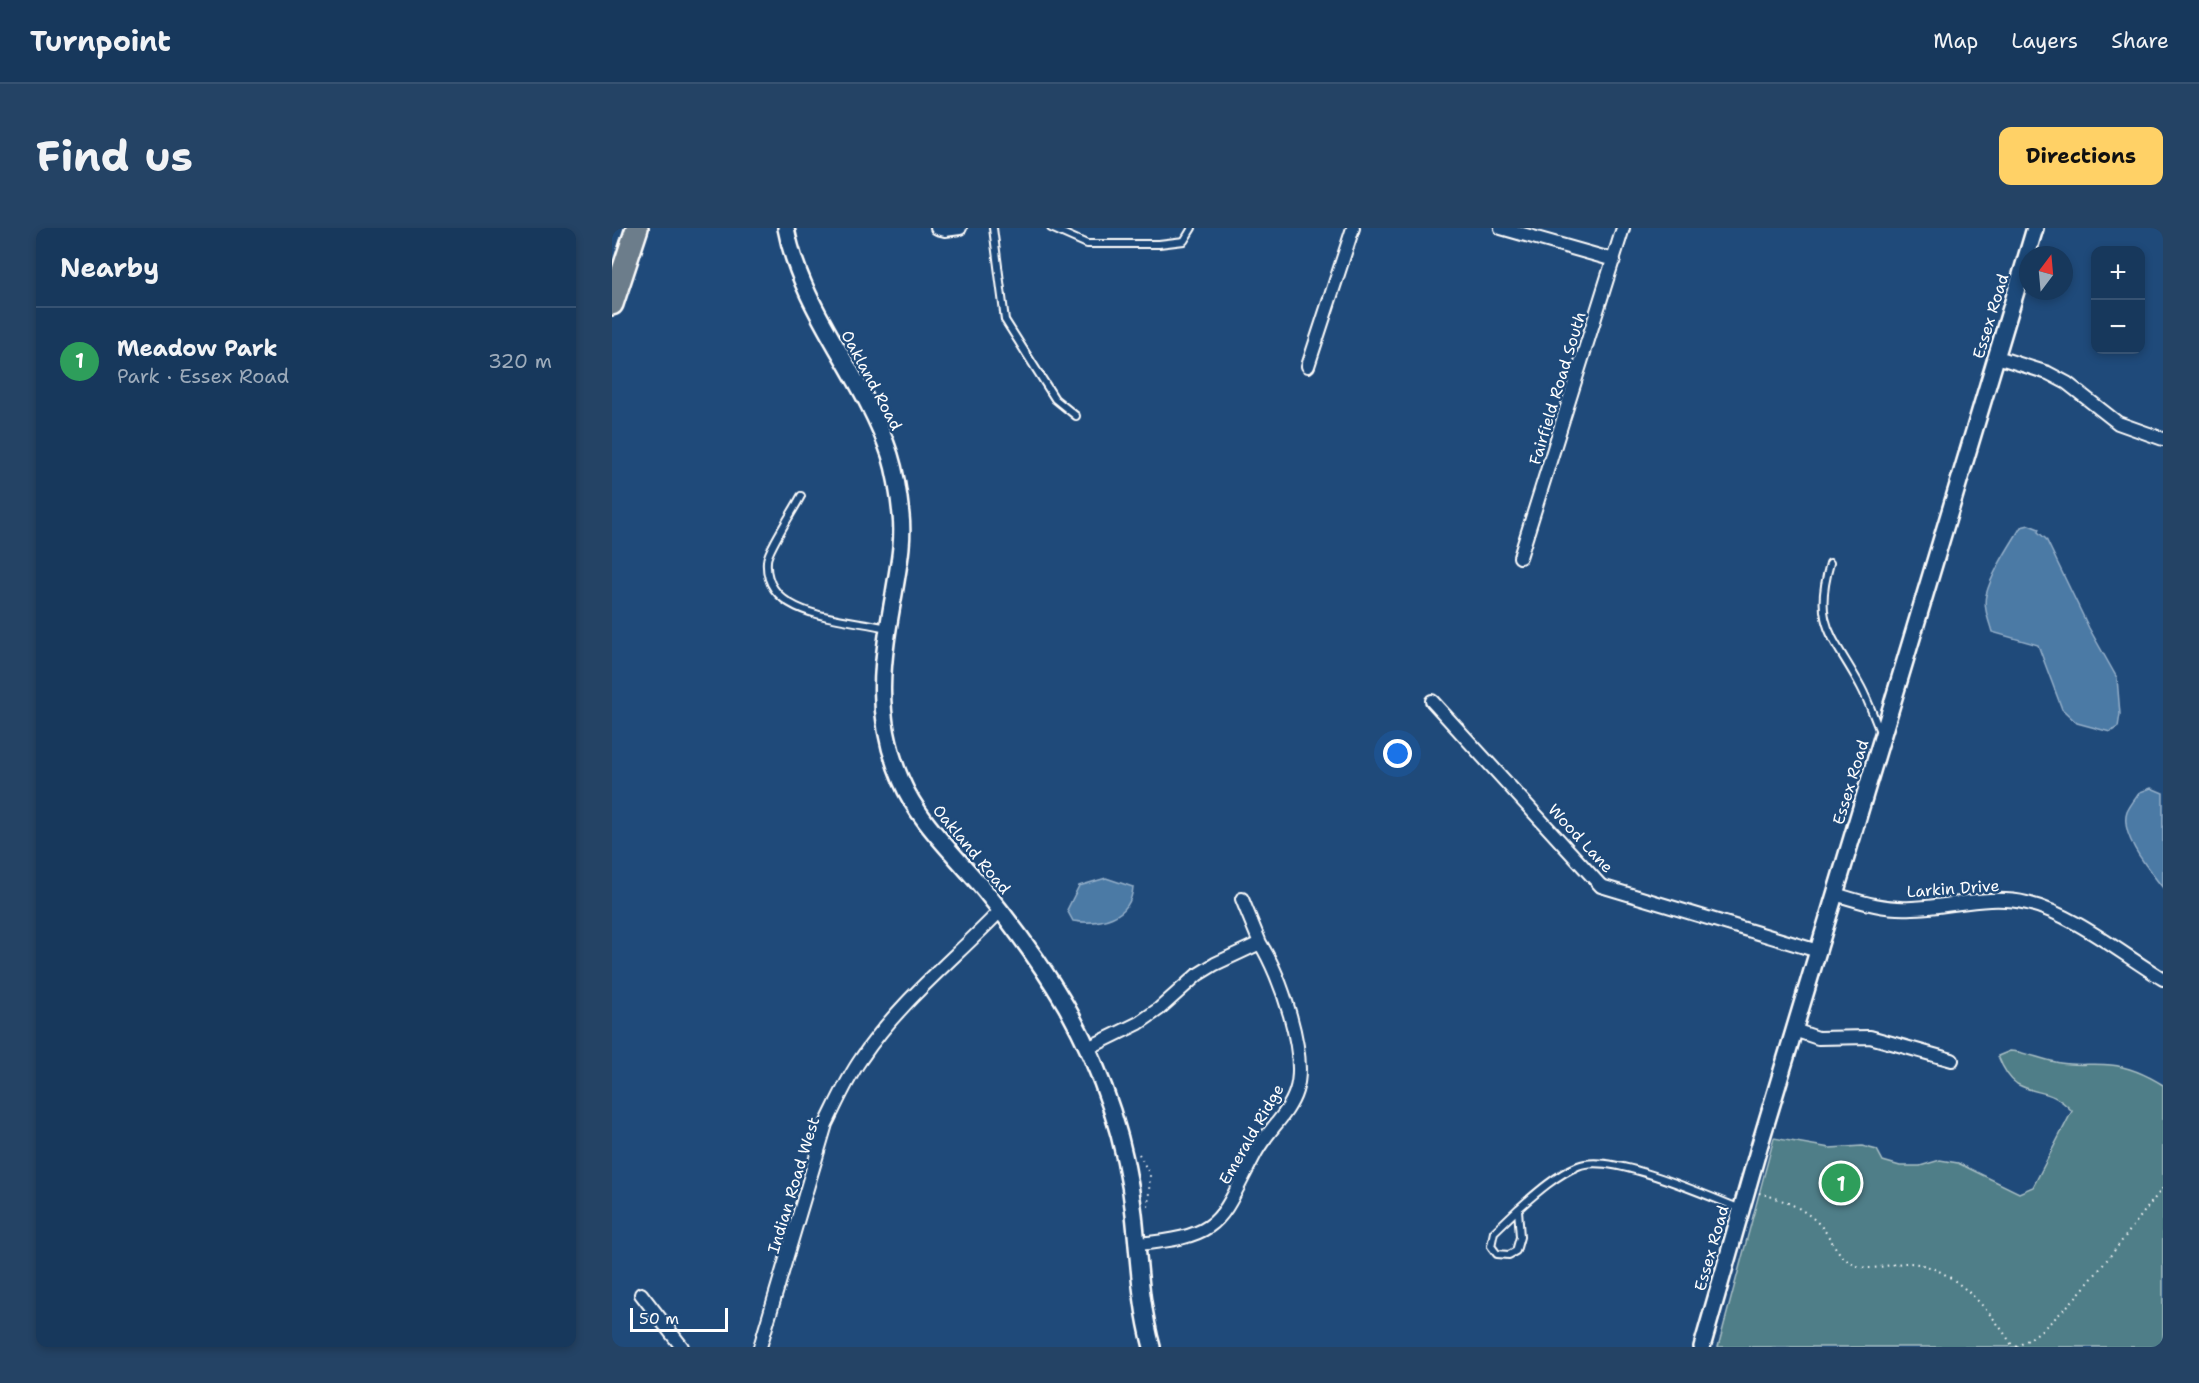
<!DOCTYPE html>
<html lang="en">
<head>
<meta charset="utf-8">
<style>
	:root { --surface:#17385c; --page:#244365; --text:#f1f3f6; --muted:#9eacbb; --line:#365272; --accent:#ffd166 }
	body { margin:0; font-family:"Shantell Sans",sans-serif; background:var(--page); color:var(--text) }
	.controls { position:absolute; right:18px; top:18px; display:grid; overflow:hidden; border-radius:12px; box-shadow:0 3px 9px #0003 }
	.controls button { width:54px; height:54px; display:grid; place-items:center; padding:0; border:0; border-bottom:2px solid var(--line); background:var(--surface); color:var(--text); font:30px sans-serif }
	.compass { position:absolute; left:1407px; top:18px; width:54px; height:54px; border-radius:50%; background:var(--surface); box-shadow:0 3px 9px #0003; rotate:16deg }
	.scale { position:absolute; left:18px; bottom:15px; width:98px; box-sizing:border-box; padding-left:6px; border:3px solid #fff; border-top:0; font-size:16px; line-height:21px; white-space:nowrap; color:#fff; -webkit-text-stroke:4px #1f4a7a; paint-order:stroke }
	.you { position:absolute; left:786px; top:526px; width:21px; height:21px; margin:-15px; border:4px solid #fff; border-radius:50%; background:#1a73e8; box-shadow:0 0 0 9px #1a73e833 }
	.badge { display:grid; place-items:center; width:39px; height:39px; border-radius:50%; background:var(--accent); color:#fff; font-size:20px; font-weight:700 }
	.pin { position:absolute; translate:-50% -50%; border:3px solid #fff; box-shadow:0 2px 6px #0006 }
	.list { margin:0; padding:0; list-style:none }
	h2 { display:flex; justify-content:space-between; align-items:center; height:78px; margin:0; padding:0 24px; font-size:26px }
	h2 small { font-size:20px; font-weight:400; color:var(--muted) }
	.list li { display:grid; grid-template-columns:39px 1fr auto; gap:18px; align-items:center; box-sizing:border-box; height:108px; padding:0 24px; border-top:2px solid var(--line) }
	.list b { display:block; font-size:22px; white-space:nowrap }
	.list p { margin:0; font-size:20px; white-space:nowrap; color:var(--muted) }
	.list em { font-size:20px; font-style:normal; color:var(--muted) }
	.map { position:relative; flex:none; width:1551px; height:1119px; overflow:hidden; border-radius:12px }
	header { display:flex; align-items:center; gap:36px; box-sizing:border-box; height:84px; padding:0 30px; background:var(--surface); border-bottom:2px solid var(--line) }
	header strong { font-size:28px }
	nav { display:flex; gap:33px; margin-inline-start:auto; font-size:21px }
	.intro { display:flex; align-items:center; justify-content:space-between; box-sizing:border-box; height:144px; padding:0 36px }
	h1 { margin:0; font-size:42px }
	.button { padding:15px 27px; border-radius:12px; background:var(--accent); color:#111; font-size:21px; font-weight:700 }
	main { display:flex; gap:36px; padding:0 36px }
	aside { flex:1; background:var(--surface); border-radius:12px; box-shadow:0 3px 9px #0003 }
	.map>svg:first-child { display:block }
	.green { fill:#507e88; stroke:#a8bec4; stroke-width:1.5 }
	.water { fill:#4c7aa5; stroke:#94afc9; stroke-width:1.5 }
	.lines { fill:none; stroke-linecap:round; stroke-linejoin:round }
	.service-casing { stroke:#fff; stroke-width:10 }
	.minor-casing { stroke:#fff; stroke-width:16 }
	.tertiary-casing { stroke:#fff; stroke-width:20 }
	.motorway-casing { stroke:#fff; stroke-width:26 }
	.path { stroke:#fff; stroke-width:2; stroke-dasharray:1.5 4.5; stroke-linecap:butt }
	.service { stroke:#1f4a7a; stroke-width:6 }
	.minor { stroke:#1f4a7a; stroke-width:12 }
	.tertiary { stroke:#1f4a7a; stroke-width:15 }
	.motorway { stroke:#6c7d8b; stroke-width:21 }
	.labels { text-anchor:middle; stroke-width:5; stroke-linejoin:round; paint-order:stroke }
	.street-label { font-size:16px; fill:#fff; stroke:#1f4a7a }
</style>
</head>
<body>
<header>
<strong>Turnpoint</strong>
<nav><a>Map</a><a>Layers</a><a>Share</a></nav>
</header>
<div class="intro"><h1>Find us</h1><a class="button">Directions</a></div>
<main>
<aside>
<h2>Nearby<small></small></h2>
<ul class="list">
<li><span class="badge" style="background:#2e9e5b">1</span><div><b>Meadow Park</b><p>Park · Essex Road</p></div><em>320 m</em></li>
</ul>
</aside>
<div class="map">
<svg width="1551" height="1119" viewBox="0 0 1551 1119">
	<rect width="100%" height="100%" fill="#1f4a7a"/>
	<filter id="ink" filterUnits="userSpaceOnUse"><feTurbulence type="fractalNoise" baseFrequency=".0167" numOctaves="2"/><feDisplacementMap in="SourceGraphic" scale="12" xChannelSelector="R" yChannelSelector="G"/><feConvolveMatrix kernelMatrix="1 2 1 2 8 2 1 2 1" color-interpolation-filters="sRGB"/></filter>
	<g filter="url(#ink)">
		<path class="green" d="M1398 823C1414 824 1430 832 1448 835 1465 838 1482 835 1499 837 1518 839 1535 847 1551 857V1119H1106L1162 910 1218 920 1250 918 1265 922 1271 933 1288 938H1308L1328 932 1346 935 1407 965 1421 959 1460 883C1439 860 1426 868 1405 856 1396 850 1390 838 1386 828Z"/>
		<path class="water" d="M1417 297 1427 301 1426 304 1434 311 1477 400 1505 450 1508 486 1506 499 1498 504 1465 495 1450 481 1426 417 1380 404C1377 393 1371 379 1374 367 1380 344 1397 319 1409 299Z
			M1539 560 1551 565V660C1538 643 1507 607 1515 584 1518 577 1524 570 1528 564Z
			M494 650 521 659C519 691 487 697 461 693L455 682 467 658Z"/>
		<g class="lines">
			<g class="service-casing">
				<path id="service" d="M381 0 393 92 443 171 464 188
					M439 0 475 16H547L572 13 580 0
					M189 268C183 280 155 323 155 333 151 391 237 390 275 400
					M1218 335C1200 398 1222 408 1249 459 1257 474 1262 490 1269 506
					M906 981 882 1004 879 1018 885 1026 897 1027 904 1023 908 1009 906 981C923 966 944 947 966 938 999 924 1095 968 1129 981"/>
			</g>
			<g class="minor-casing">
				<path id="minor" d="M325 0 333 2 348 0
					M889 0 1002 32
					M1385 129 1436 145 1455 155 1506 195 1551 211
					M696 138 741 0
					M908 329 1011 0
					M820 473 989 658 1206 723
					M1223 666C1249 674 1273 682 1300 680 1338 679 1377 666 1415 675 1461 686 1510 726 1551 751
					M630 671 648 715
					M1182 802 1206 810 1258 809 1340 832
					M476 820 527 795 547 781 585 747 603 736 648 715C668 747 696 826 684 863 677 886 655 903 644 924 606 995 612 1008 525 1016
					M29 1066 70 1119
					M148 1119 214 896C225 874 235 851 249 831 287 774 341 732 388 683"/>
			</g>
			<g class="tertiary-casing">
				<path id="tertiary" d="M174 0C190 85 252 147 278 227 284 246 287 267 289 287 292 314 286 340 282 366 270 433 261 486 289 552 307 595 344 627 373 663 403 700 430 737 454 778 490 842 514 913 522 986 527 1031 528 1075 540 1119
					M1090 1119 1148 916 1423 0"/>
			</g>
			<g class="motorway-casing">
				<path id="motorway" d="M0 76 25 0"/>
			</g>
			<path class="path" d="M527 926 538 947 536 980
				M1147 965C1169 971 1191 979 1207 996 1220 1009 1224 1029 1243 1037 1260 1045 1280 1034 1298 1035 1340 1037 1381 1085 1401 1119
				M1404 1119C1457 1092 1512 1007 1551 960"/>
			<use href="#service" class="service"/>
			<use href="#minor" class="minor"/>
			<use href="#tertiary" class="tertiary"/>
			<use href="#motorway" class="motorway"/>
		</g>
	</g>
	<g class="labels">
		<g class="street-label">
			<text transform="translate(1378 88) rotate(-73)" y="6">Essex Road</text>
			<text transform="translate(260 152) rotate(62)" y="6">Oakland Road</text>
			<text transform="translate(945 160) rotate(-73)" y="6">Fairfield Road South</text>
			<text transform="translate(1238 554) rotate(-73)" y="6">Essex Road</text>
			<text transform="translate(969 610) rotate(47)" y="6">Wood Lane</text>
			<text transform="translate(360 621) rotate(50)" y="6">Oakland Road</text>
			<text transform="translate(1341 660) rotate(-4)" y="6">Larkin Drive</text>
			<text transform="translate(639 906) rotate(-60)" y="6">Emerald Ridge</text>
			<text transform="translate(181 957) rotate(-73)" y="6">Indian Road West</text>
			<text transform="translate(1099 1020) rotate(-74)" y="6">Essex Road</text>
		</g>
	</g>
</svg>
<div class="controls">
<button>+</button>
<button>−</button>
</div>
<svg class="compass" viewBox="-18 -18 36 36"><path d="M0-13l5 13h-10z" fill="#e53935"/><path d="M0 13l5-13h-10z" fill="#9eacbb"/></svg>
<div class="scale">50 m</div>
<div class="you"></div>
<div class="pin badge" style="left:1229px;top:955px;background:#2e9e5b">1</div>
</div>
</main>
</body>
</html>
